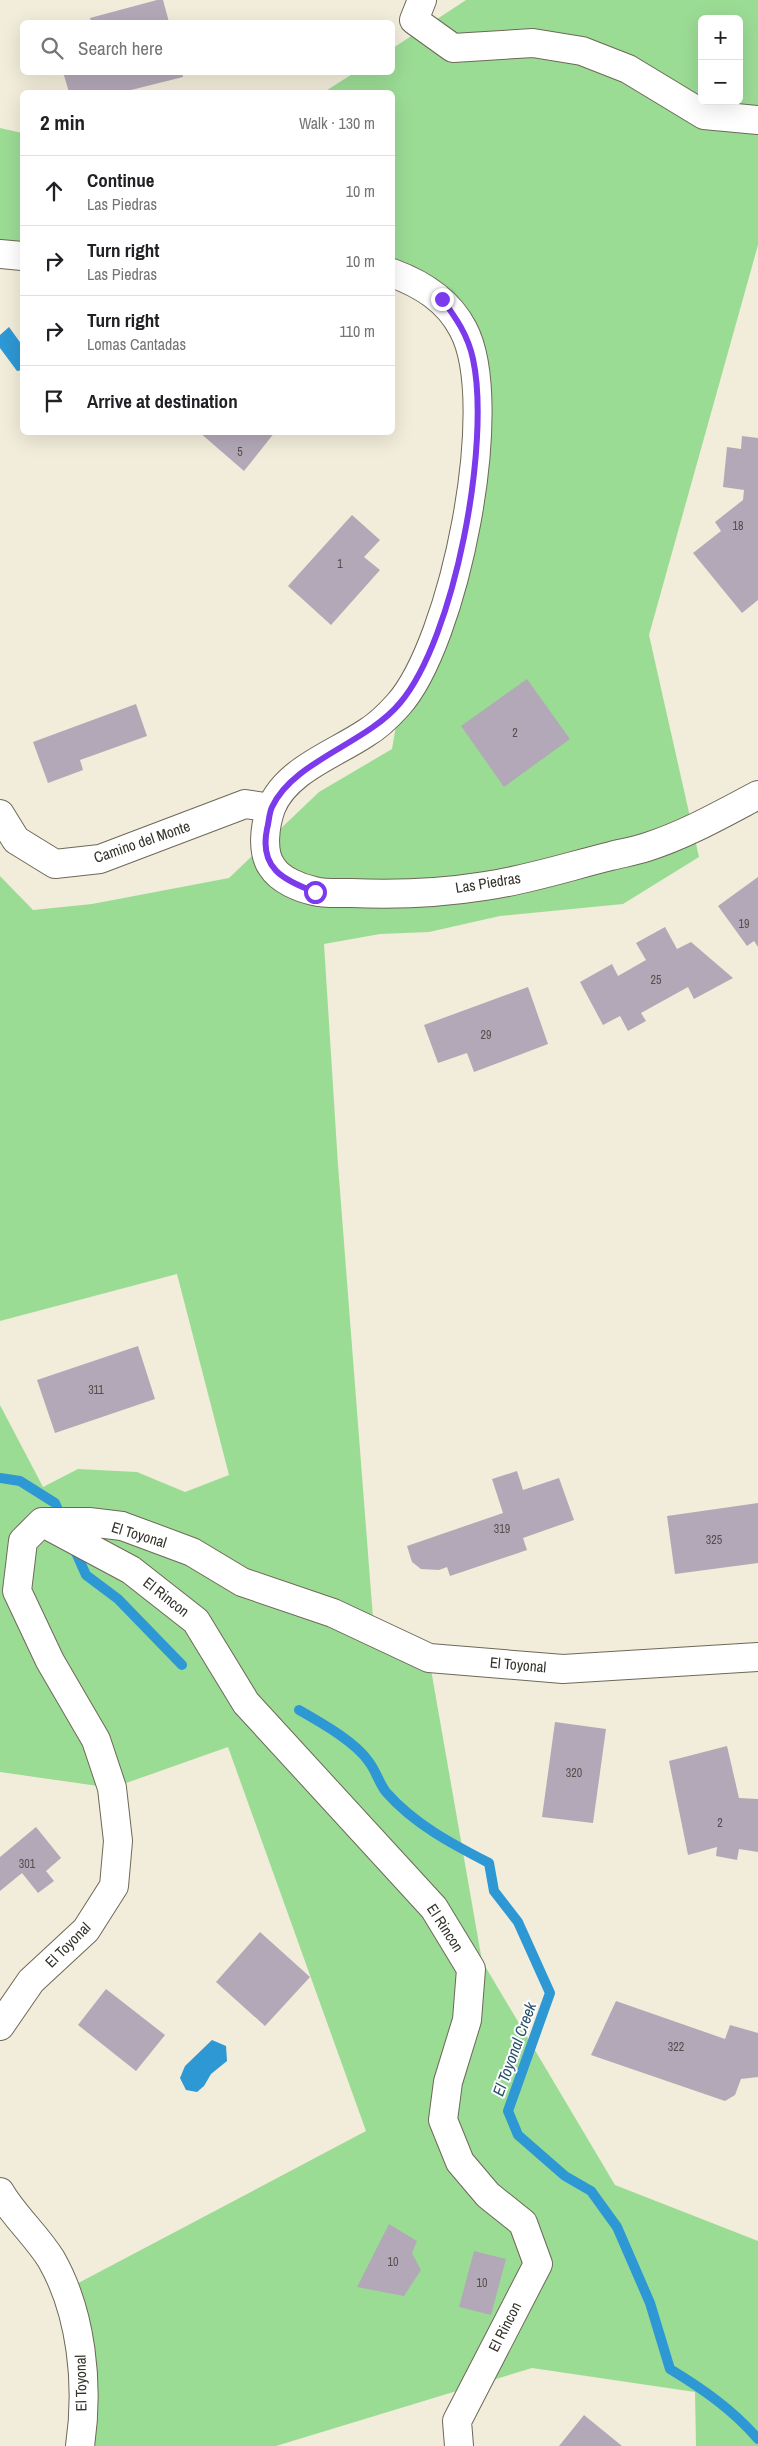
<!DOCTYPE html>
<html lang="en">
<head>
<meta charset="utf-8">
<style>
	:root { --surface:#fff; --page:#f2f2f2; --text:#202124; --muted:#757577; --line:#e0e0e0 }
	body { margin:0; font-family:"Archivo Narrow",sans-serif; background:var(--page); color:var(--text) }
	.controls { position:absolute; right:15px; top:15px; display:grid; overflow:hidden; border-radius:8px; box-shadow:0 5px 20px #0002 }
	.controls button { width:45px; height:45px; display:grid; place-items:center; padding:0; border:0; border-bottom:1px solid var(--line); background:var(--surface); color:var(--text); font:25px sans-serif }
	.stop { position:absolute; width:15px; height:15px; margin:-11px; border:4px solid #7c3aed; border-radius:50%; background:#fff }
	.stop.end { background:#7c3aed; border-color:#fff; box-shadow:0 1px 5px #0008 }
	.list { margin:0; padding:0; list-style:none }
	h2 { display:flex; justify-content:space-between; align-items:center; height:65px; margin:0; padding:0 20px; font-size:21px }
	h2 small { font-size:16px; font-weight:400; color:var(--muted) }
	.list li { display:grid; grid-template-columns:32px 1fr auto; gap:15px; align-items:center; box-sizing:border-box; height:70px; padding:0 20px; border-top:1px solid var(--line) }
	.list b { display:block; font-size:19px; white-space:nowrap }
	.list p { margin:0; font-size:16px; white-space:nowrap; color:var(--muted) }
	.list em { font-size:16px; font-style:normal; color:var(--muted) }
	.icon { flex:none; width:28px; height:28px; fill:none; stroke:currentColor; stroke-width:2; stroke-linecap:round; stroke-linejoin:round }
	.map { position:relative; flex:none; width:758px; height:2446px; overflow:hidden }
	.search { position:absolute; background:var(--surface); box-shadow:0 5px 20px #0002; left:20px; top:20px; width:375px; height:55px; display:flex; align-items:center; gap:12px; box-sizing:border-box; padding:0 18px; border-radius:8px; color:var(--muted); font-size:19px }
	.panel { position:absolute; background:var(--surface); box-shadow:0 5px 20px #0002; left:20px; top:90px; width:375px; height:345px; border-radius:8px }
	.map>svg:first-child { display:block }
	.green { fill:#9bdc95; fill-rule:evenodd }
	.water { fill:#2d98d4 }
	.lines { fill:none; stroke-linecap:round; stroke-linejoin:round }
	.stream { stroke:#2d98d4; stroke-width:10 }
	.building { fill:#b3a8b7 }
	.street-casing { stroke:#6d6858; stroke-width:30 }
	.street { stroke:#fff; stroke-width:28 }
	.route { stroke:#7c3aed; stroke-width:6 }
	.labels { text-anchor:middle; stroke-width:4; stroke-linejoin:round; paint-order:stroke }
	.number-label { font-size:12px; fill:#54504e }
	.street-label { font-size:15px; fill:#34322b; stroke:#fff }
	.water-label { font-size:16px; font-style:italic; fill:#27506a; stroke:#fff }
</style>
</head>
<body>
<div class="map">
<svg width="758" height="2446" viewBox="0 0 758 2446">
	<rect width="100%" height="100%" fill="#f2ecda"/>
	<path class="green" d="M466 0H758V245L649 635 699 857 623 904 500 916 429 932 380 934 324 944 338 1165 374 1631 429 1658 482 1961 615 2185 758 2241V2446H696L695 2392 532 2368 276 2446H80L67 2289 366 2131 228 1747 112 1788 0 1772V1405L43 1487 78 1469 137 1472 185 1492 229 1475 177 1274 0 1321V876L33 910 92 904 229 878 319 792 392 749 400 703 469 510 464 329 393 273 392 92H324L354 73 392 72 393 48ZM702 19H739V101H702Z
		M0 128 22 133V256L0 254Z"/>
	<path class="water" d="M9 327 22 345V370L17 371 0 348V335Z
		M212 2040 226 2046 227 2061 211 2074 204 2086 197 2092 186 2090 180 2078 185 2066Z"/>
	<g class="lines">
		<path class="stream" d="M0 1478 20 1481 55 1503 62 1519
			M73 1546 86 1575 118 1599 182 1665
			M299 1710C320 1722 356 1742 369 1762 376 1771 379 1783 386 1792 414 1824 452 1844 489 1863L494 1891 518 1922 550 1993 508 2111 518 2135 565 2176 591 2191 617 2227 650 2303 670 2369C703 2389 733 2410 758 2439"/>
	</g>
	<path class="building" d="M157 0H163L169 22H91L90 18Z
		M63 72H182L183 77 123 92H69Z
		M199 432H275L244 471Z
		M742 436 758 438V600L742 613 693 553 721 531 715 522 743 500 744 490 723 487 727 447 741 449Z
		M352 515 380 540 364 557 380 570 331 625 288 586Z
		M527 679 570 739 504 787 461 726Z
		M136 704 147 736 80 760 83 770 48 783 33 742Z
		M758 877V947L754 941 747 946 718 906Z
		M665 927 677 949 691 942 733 978 694 999 688 987 641 1013 646 1021 628 1031 620 1016 603 1025 580 982 612 964 618 976 646 960 636 943Z
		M528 987 548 1044 474 1072 467 1053 438 1063 424 1025Z
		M138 1346 155 1399 55 1433 37 1380Z
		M517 1471 523 1490 559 1478 574 1520 523 1538 527 1550 450 1576 447 1567 439 1570 421 1569 412 1562 407 1546 503 1513 492 1479Z
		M758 1503V1563L675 1574 667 1516Z
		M555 1722 606 1729 593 1823 542 1817Z
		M727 1746 739 1798 758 1799V1852L739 1849 737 1860 716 1856 717 1847 688 1855 669 1761Z
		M36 1827 61 1858 46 1871 54 1881 38 1893 22 1873 0 1891V1857Z
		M260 1932 310 1977 265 2026 216 1982Z
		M106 1989 165 2035 136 2071 78 2025Z
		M616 2001 725 2039 730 2025 758 2033V2077L741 2079 735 2095 725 2101 591 2055Z
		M389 2224 417 2241 412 2253 421 2270 404 2296 357 2287Z
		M474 2251 506 2259 491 2315 459 2307Z
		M584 2415 622 2446H559Z"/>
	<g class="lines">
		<g class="street-casing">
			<path id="street" d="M422 0 414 20 453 48 533 43 582 51 628 69 704 115 758 120
				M0 254 22 256
				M392 273C422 284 448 300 463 329 503 403 454 643 398 705 389 715 378 726 366 733 335 754 286 770 271 808 265 825 261 852 272 867 280 880 300 888 314 891 325 894 339 893 351 893 395 895 441 893 485 886 528 880 570 866 611 856 623 853 635 851 647 847 685 835 722 814 758 795
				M0 814 16 840 55 864 100 859 245 804 271 808
				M45 1524 131 1570 196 1621 246 1703 434 1908 471 1969 467 2020 448 2082 443 2120 460 2162 488 2195 523 2223 538 2264 457 2421 459 2446
				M0 2026 31 1981 86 1930 114 1886 118 1841 112 1788 96 1740 50 1661 17 1591 23 1541 42 1522H89L122 1526 192 1552 242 1582 333 1613 429 1658 563 1669 758 1657
				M0 2192C14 2216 36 2235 51 2259 82 2313 89 2385 80 2446"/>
		</g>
		<use href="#street" class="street"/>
	</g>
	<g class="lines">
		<path class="route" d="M315 892C283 880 259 868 267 829 269 822 269 813 272 807 293 761 366 744 400 703 455 638 491 442 473 359 468 335 456 318 442 299"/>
	</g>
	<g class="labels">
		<g class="number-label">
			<text x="240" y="456">5</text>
			<text x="738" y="530">18</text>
			<text x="340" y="568">1</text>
			<text x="515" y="737">2</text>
			<text x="744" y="928">19</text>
			<text x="656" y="984">25</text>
			<text x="486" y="1039">29</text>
			<text x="96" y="1394">311</text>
			<text x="502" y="1533">319</text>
			<text x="714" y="1544">325</text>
			<text x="574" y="1777">320</text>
			<text x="720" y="1827">2</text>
			<text x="27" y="1868">301</text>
			<text x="676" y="2051">322</text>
			<text x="393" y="2266">10</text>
			<text x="482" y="2287">10</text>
		</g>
		<g class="street-label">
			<text transform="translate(142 842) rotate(-19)" y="5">Camino del Monte</text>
			<text transform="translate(488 883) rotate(-9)" y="5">Las Piedras</text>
			<text transform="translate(139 1535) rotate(17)" y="5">El Toyonal</text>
			<text transform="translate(166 1597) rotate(38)" y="5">El Rincon</text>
			<text transform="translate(518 1665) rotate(5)" y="5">El Toyonal</text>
			<text transform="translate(445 1928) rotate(57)" y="5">El Rincon</text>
			<text transform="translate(68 1945) rotate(-45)" y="5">El Toyonal</text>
			<text transform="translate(505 2327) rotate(-63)" y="5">El Rincon</text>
			<text transform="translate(81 2383) rotate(-91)" y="5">El Toyonal</text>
		</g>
		<g class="water-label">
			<text transform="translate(514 2049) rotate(-70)" y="6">El Toyonal Creek</text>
		</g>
	</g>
</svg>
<div class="controls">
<button>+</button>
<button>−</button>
</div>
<div class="stop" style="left:315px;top:892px"></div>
<div class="stop end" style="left:442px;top:299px"></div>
<div class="search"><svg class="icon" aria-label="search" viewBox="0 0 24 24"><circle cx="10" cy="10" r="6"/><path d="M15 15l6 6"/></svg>Search here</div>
<section class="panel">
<h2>2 min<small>Walk · 130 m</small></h2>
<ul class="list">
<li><svg class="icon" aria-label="ahead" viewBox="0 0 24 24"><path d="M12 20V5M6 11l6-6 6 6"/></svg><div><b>Continue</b><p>Las Piedras</p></div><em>10 m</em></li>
<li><svg class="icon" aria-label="right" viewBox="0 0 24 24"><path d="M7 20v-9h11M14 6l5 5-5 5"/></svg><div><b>Turn right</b><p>Las Piedras</p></div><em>10 m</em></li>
<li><svg class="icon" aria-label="right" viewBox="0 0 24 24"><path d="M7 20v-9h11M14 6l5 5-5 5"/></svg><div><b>Turn right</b><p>Lomas Cantadas</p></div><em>110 m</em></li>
<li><svg class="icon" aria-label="arrive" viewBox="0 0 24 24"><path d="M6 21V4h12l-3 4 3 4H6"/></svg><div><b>Arrive at destination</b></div></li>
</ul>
</section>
</div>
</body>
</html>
